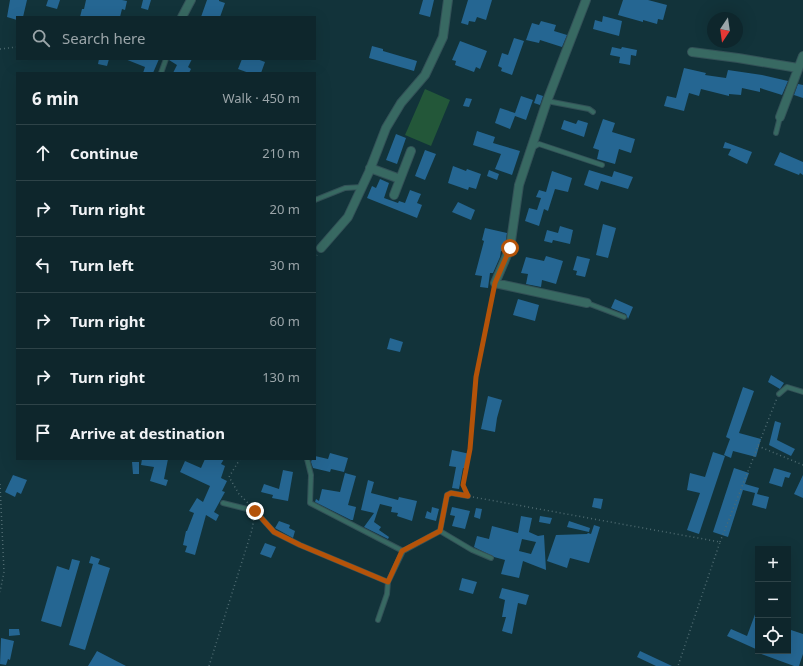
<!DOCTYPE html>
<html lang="en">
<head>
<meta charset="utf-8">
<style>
	:root { --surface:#0e262c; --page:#1c3238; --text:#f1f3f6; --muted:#9ba5a9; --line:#2e4348 }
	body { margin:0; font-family:"Noto Sans",sans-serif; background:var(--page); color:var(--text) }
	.controls { position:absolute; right:12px; bottom:12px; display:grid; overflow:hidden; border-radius:0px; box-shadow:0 4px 16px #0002 }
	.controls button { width:36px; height:36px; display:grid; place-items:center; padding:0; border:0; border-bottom:1px solid var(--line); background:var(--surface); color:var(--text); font:20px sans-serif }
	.compass { position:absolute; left:707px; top:12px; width:36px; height:36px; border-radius:50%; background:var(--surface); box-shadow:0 4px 16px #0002; rotate:193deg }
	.stop { position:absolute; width:12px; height:12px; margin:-9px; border:3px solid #b45309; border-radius:50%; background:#fff }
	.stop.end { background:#b45309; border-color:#fff; box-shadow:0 1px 4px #0008 }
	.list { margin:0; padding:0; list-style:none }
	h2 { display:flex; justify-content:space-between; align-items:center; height:52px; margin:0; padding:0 16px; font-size:17px }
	h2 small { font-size:13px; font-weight:400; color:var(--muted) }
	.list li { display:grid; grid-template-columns:26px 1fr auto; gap:12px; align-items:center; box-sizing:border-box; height:56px; padding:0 16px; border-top:1px solid var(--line) }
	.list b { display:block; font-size:15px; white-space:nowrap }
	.list em { font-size:13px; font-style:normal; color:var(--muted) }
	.icon { flex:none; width:22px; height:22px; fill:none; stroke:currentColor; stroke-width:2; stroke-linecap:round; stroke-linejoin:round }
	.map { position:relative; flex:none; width:803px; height:666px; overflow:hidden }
	.search { position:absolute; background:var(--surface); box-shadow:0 4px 16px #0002; left:16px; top:16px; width:300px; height:44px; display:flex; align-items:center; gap:10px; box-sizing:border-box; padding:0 14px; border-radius:0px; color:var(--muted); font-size:15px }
	.panel { position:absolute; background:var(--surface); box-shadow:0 4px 16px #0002; left:16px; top:72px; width:300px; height:388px; border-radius:0px }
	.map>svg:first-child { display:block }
	.green { fill:#235739 }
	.building { fill:#256692; fill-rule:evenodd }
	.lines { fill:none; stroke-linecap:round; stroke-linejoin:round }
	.service-casing { stroke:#335157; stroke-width:6 }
	.minor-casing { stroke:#335157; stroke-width:10 }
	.path { stroke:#4f6b71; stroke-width:1.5; stroke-dasharray:1 3; stroke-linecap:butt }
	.service { stroke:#386962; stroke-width:4 }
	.minor { stroke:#386962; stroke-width:8 }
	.route { stroke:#b45309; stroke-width:5 }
</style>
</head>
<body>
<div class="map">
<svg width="803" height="666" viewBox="0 0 803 666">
	<rect width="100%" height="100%" fill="#12333a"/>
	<path class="green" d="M425 89 450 100 431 146 405 135Z"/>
	<path class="building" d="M10 0H27L23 17H17V20L7 17Z
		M48 0H60L57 9 46 6Z
		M86 0H122L127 1 125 10 122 9 120 17H80L82 9H84Z
		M143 0H151L148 10 141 8Z
		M207 0H219V1L225 3 220 17H201Z
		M423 0H434L430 17 419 14Z
		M468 0H492L486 20 477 17 475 22 469 21 468 25 461 23Z
		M623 0H648L667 5 663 20 658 19 657 24 643 20V22L618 15Z
		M603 16 622 21 619 36 593 29 595 20 602 22Z
		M541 21 556 25 554 31 567 35 562 47 540 40 539 43 526 40 532 23 539 25Z
		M514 38 524 41 512 75 501 71 502 68 498 66 502 53 508 55Z
		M460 41 487 51 480 69 476 67 474 72 455 65 456 61 452 60Z
		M372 46 383 49V51L417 61 414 71 369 58Z
		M612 47 621 49 622 47 637 50 636 56 631 55 630 65 619 63 620 57 610 55Z
		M99 59H109L107 66 98 64Z
		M125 59H159L153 73H143L145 67Z
		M169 59H192L188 67 191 69 189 73H173L177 65 169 60Z
		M242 59H257L265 62 261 73H249L238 69Z
		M684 68 706 73 705 75 726 78 728 70 762 75 788 81 782 95 760 88V92L742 88 741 95 729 94V96L701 89 699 96 689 93 684 111 664 106 667 96 676 98Z
		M798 84 803 85V98L794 95Z
		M537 94 543 96 540 105 534 103Z
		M521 96 533 100 526 120 515 116 510 129 495 123 500 108 515 113Z
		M466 98 472 99 469 107 463 106Z
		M603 119 615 123 612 132 635 139 631 153 619 149 615 164 597 159 599 150 593 148Z
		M564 120 576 124 578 120 588 123 584 137 561 129Z
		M477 131 495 137 493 143 520 151 512 175 495 169 501 154 473 145Z
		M396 134 406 138 397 164 386 160Z
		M725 142 752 152 747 164 728 155 731 149 723 148Z
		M425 150 436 154 425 180 415 176Z
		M780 152 803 162V175L800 173 799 175 774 165Z
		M453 166 466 171 467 169 481 174 476 189 469 187 468 190 448 183Z
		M489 170 499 174 497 180 487 176Z
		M589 170 612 177 614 171 633 177 628 189 601 181 598 190 584 185Z
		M552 171 572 178 568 192 555 189 548 211 544 209 539 226 525 221 529 208 537 210 541 198 536 197 539 190 546 192Z
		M380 179 389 183 384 198 398 203 399 201 405 203 410 190 421 194 417 203 422 205 417 218 367 198 372 186 376 188Z
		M458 202 475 210 471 220 452 212Z
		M603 224 616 228 608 258 596 255Z
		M560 226 573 230 570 244 553 240 552 243 544 241 547 230 558 233Z
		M485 228 507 233 505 246 503 251H501L500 257 493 273H490L488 288 480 287 482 276 475 275 484 241 482 240Z
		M546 256 563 261 556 284 542 280 541 287 526 284 528 274 521 273 526 257 544 261Z
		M577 256 590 259 585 277 576 275 577 271 573 270Z
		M518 299 539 305 535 321 513 315Z
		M615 299 633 307 628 319 626 314 611 308Z
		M390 338 403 342 400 352 387 349Z
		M771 375 784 383 780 389 768 382Z
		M743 387 754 391 739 433 761 439 756 457 733 451 731 458 724 455 730 439 726 437Z
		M488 396 502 400 497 418 495 432 481 429Z
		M775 421 781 423 777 440 795 449 791 456 769 445Z
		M452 450 470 454 467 469 463 468 459 489 452 488 456 467 449 466Z
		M713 452 725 456 699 534 687 530 700 493 687 490 690 473 705 477Z
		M330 453 348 458 344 472 331 469 330 472 313 468 311 462 312 459H315V456L328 459Z
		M142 459H168L164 479 168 480 166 486 150 481 154 467 141 465Z
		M205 459H224L221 464 225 466 221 478 227 481 222 491 225 492 214 512 219 515 216 521 206 515 195 555 185 552 187 546 183 545 186 531H187L194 513 189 511 197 498 203 502 210 486 180 472 185 461 201 468Z
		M132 462H139V474H133Z
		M734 468 749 473 745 484 759 488 757 494 769 497 766 509 752 505 755 493 743 490 728 537 713 532Z
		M774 468 791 473 789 478 785 477 782 487 769 483Z
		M283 470 293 472 288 501 272 498 273 495 261 492 264 484 279 489Z
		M345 473 356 476 348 505 356 507 353 520H351L315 502 316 499 319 501 322 489 340 492Z
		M13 475 27 480 21 494 17 492 15 497 5 492Z
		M803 475V498L794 494Z
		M368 480 374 482 371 493 398 500 399 497 417 501 412 521 397 516 398 513 391 512 392 507 380 504 374 522 381 527 379 530 389 537 388 539 364 527 374 513 361 510Z
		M594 498 603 499 601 509 592 507Z
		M432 507 439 509 436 521 425 518 427 511 431 513Z
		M452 507 470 511 465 529 452 526 455 516 450 515Z
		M476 508 482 509 480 519 474 517Z
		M521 516 532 518 529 532 538 536 544 535 546 570 523 561 519 578 501 574 505 560 494 557 474 547 477 536 489 539 492 526 518 533ZM522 539 536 542 531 554 519 551Z
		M540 516 552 518 550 524 539 522Z
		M279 521 290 525 289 528 295 531 293 538 275 528Z
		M569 521 590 528 589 532 567 527Z
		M594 525 600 527 589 563 570 558 567 568 547 561 556 535 587 534 588 533 591 534Z
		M265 543 276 547 271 558 260 554Z
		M91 556 100 559 98 564 110 568 85 650 69 645 93 564 89 563Z
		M72 559 80 561 61 627 41 621 57 566 69 570Z
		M462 578 477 582 473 594 459 590Z
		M502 588 529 595 526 605 518 603 512 634 502 631 506 617H502L505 600 499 598Z
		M757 609 758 610V650L727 636 731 629 747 636Z
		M9 629H19L20 635 9 636Z
		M788 629 803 634V654L799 666H794L756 652 788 651Z
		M1 638 14 641 10 660 8 659 6 665 0 664Z
		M97 651 126 666H88Z
		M640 651 672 666H656L637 657Z"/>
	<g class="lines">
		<g class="service-casing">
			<path id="service" d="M161 73 166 59
				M547 101 589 109 593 112
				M776 133 780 117
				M532 148 539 144 602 165
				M315 200 345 188 362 187
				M587 303 624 317
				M779 394 787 387 803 392
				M307 459 311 475 310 503 403 551
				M223 503 255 511 274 532 300 545 388 582
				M440 531 447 495 451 493 468 496
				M440 531 472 550 491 558
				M378 620 387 594 388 582 403 551 440 531"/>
		</g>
		<g class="minor-casing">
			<path id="minor" d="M586 0 547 101 519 185 510 248 495 283 587 303
				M182 17 191 0
				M692 52 738 58 798 68
				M780 117 803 56
				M370 168 400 179
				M394 195 411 151
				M321 248 348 217 369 172 386 128 401 103 425 75 443 37 448 0"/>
		</g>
		<path class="path" d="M0 49 17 47
			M315 259 317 255
			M758 446 803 465
			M240 459 229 477 239 494 248 503
			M0 484 4 572 0 592
			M465 490 463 485 470 449 476 377 493 291
			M473 497 720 542 678 666
			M720 542 777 398
			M209 666 252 530 254 518"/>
		<use href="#service" class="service"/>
		<use href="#minor" class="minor"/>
	</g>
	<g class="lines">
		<path class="route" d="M255 511 274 532 300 545 388 582 402 551 440 531 447 495 451 493 468 496 463 485 470 449 476 377 495 283 510 248"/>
	</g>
</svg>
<div class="controls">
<button>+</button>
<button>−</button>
<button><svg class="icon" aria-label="locate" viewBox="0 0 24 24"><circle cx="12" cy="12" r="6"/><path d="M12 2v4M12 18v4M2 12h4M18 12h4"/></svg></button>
</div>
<svg class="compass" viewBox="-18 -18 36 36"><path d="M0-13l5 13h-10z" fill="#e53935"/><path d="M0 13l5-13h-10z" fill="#9ba5a9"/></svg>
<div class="stop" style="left:510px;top:248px"></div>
<div class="stop end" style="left:255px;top:511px"></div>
<div class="search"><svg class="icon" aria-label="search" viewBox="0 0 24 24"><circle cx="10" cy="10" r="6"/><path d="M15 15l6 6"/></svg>Search here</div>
<section class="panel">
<h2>6 min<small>Walk · 450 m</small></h2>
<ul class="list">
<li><svg class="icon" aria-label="ahead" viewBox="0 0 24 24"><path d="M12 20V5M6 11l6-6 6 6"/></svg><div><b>Continue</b></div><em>210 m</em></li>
<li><svg class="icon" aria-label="right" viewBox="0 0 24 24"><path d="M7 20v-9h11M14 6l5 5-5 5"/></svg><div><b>Turn right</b></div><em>20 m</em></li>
<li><svg class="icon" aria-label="left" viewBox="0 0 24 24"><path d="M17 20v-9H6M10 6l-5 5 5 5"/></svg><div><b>Turn left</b></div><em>30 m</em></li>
<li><svg class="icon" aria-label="right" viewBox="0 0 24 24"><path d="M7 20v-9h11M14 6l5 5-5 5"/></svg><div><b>Turn right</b></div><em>60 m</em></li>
<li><svg class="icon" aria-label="right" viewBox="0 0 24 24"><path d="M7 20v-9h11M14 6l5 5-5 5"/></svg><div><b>Turn right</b></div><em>130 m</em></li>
<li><svg class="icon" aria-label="arrive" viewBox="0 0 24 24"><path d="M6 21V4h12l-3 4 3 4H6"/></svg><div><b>Arrive at destination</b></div></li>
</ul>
</section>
</div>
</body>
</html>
